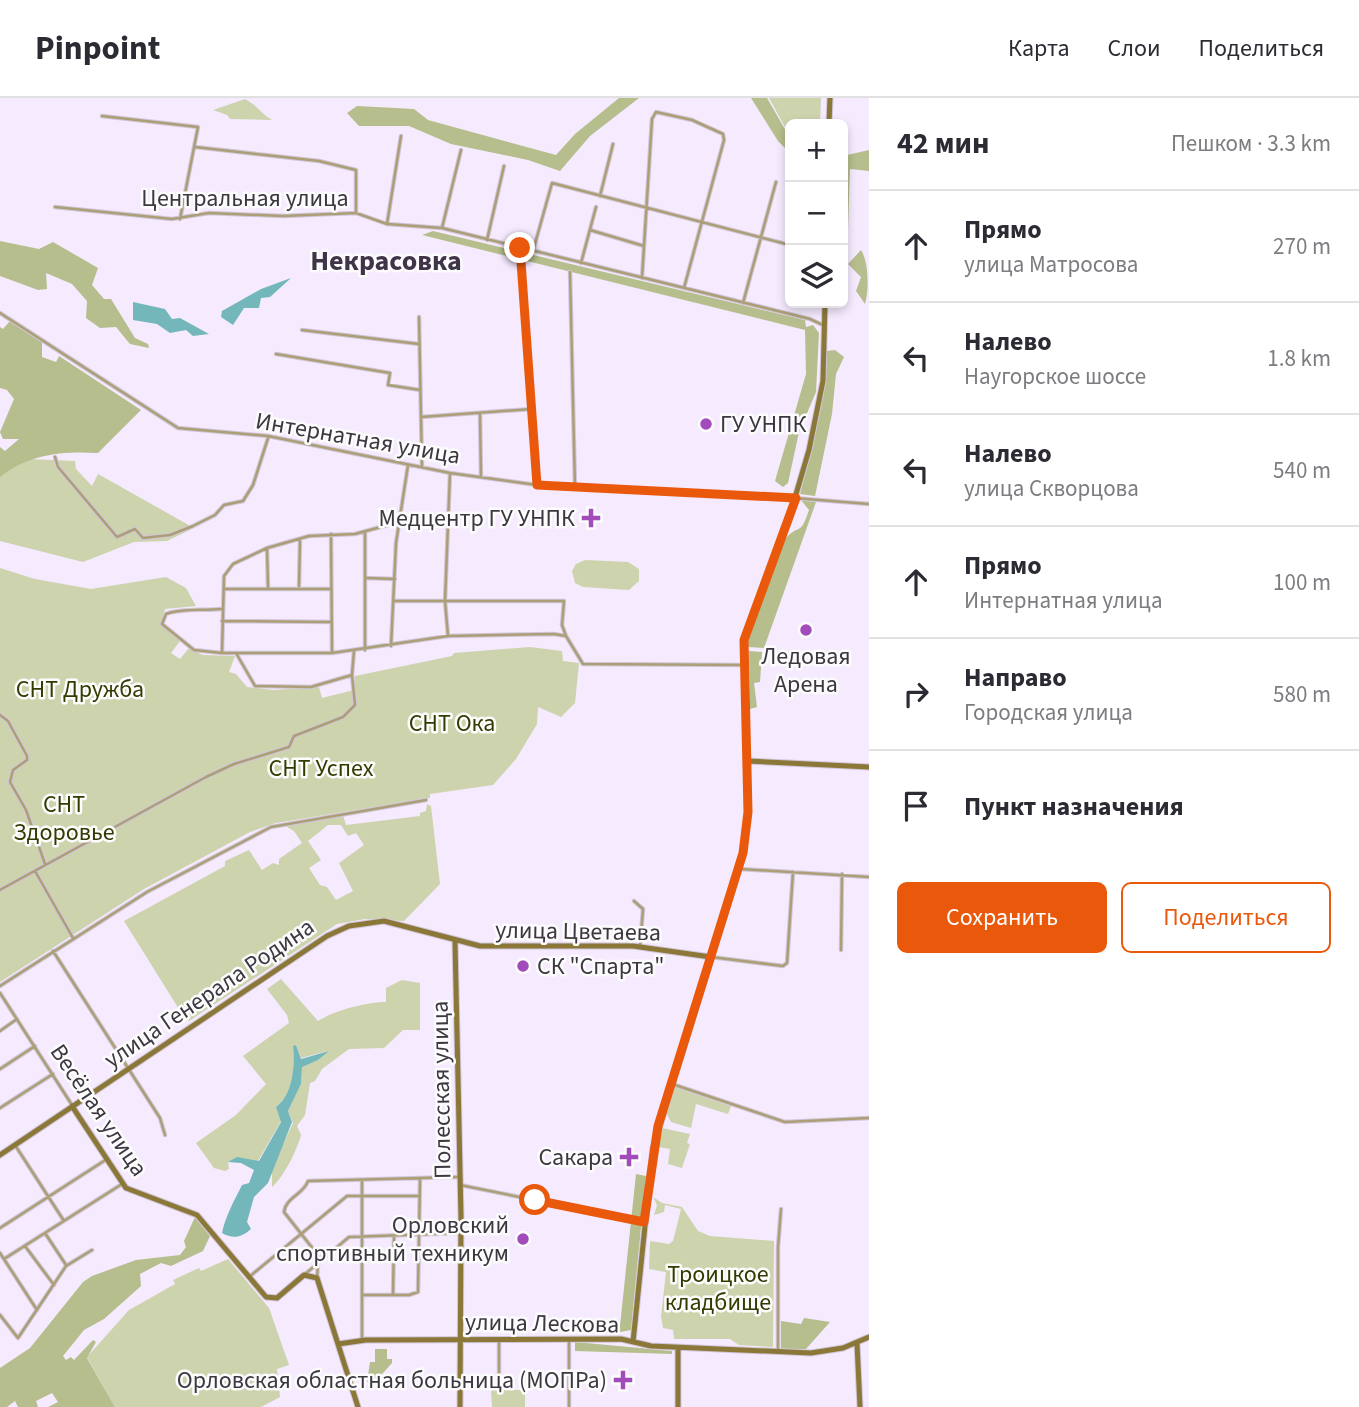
<!DOCTYPE html>
<html lang="ru">
<head>
<meta charset="utf-8">
<style>
	:root { --surface:#fff; --page:#f7f7f7; --text:#2b2b33; --muted:#7c7c81; --line:#e1e1e2; --accent:#ea580c }
	body { margin:0; font-family:"Source Sans 3",sans-serif; background:var(--page); color:var(--text) }
	.controls { position:absolute; right:21px; top:21px; display:grid; overflow:hidden; border-radius:10px; box-shadow:0 4px 10px #0003 }
	.controls button { width:63px; height:63px; display:grid; place-items:center; padding:0; border:0; border-bottom:2px solid var(--line); background:var(--surface); color:var(--text); font:35px sans-serif }
	.stop { position:absolute; width:21px; height:21px; margin:-16px; border:5px solid #ea580c; border-radius:50%; background:#fff }
	.stop.end { background:#ea580c; border-color:#fff; box-shadow:0 2px 7px #0008 }
	.list { margin:0; padding:0; list-style:none }
	h2 { display:flex; justify-content:space-between; align-items:center; height:91px; margin:0; padding:0 28px; font-size:30px }
	h2 small { font-size:23px; font-weight:400; color:var(--muted) }
	.list li { display:grid; grid-template-columns:46px 1fr auto; gap:21px; align-items:center; box-sizing:border-box; height:112px; padding:0 28px; border-top:2px solid var(--line) }
	.list b { display:block; font-size:26px; white-space:nowrap }
	.list p { margin:0; font-size:23px; white-space:nowrap; color:var(--muted) }
	.list em { font-size:23px; font-style:normal; color:var(--muted) }
	.actions { display:flex; gap:14px; padding:21px 28px }
	.actions a { flex:1; padding:16px 0; border:2px solid var(--accent); border-radius:10px; text-align:center; font-size:24px; color:var(--accent) }
	.actions .main { background:var(--accent); color:#fff }
	.icon { flex:none; width:38px; height:38px; fill:none; stroke:currentColor; stroke-width:2; stroke-linecap:round; stroke-linejoin:round }
	.map { position:relative; flex:none; width:869px; height:1309px; overflow:hidden }
	header { display:flex; align-items:center; gap:42px; box-sizing:border-box; height:98px; padding:0 35px; background:var(--surface); border-bottom:2px solid var(--line) }
	header strong { font-size:33px }
	nav { display:flex; gap:38px; margin-inline-start:auto; font-size:24px }
	main { display:flex }
	aside { flex:1; background:var(--surface) }
	.map>svg:first-child { display:block }
	.green { fill:#ccd3ad; fill-rule:evenodd }
	.forest { fill:#b5be8c }
	.water { fill:#74b7bb }
	.lines { fill:none; stroke-linecap:round; stroke-linejoin:round }
	.street-casing { stroke:#d0c6d8; stroke-width:4.5 }
	.secondary-casing { stroke:#d0c6d8; stroke-width:7 }
	.street { stroke:#ac9f77; stroke-width:2.5 }
	.secondary { stroke:#8b7838; stroke-width:5 }
	.route { stroke:#ea580c; stroke-width:9 }
	.poi-dot { fill:#a14cba; stroke:#fcfcfc; stroke-width:2.5 }
	.labels { text-anchor:middle; stroke-width:5; stroke-linejoin:round; paint-order:stroke }
	.street-label { font-size:24px; fill:#3d3741; stroke:#fcfcfc }
	.poi-label { font-size:24px; fill:#3d3741; stroke:#fcfcfc; text-anchor:end }
	.park-label { font-size:24px; fill:#353b00; stroke:#fcfcfc }
	.quarter-label { font-size:28px; font-weight:bold; fill:#403448; stroke:#fcfcfc }
</style>
</head>
<body>
<header>
<strong>Pinpoint</strong>
<nav><a>Карта</a><a>Слои</a><a>Поделиться</a></nav>
</header>
<main>
<div class="map">
<svg width="869" height="1309" viewBox="0 0 869 1309">
	<rect width="100%" height="100%" fill="#f5eafe"/>
	<path class="green" d="M769 0H821L820 26H790V38Z
		M245 1C258 8 260 15 272 22L230 21 227 17 213 12Z
		M28 361 75 363 76 371 92 388 98 376 194 430 167 443 134 444 83 464 0 443V375Z
		M585 462 628 464 639 471V483L629 492 583 489 575 485 572 473 576 466Z
		M0 470 35 481 91 491 166 479 186 490 196 508 165 511 161 526 180 543 171 555 180 561 189 550 203 557 235 558 229 574 236 576 247 589 273 592 319 589 322 600 354 592 355 578 452 558 454 555 530 549 562 553 563 563 579 565 575 605 561 619 538 609 537 626 516 661 493 687 430 696V700L276 725 250 734 144 791 0 884Z
		M427 706 431 708 440 786 404 823 365 821 337 826 189 923 182 916 124 823 225 768V763L249 752 262 772 273 765 279 767V761L302 745 294 733 287 729 289 727 343 717 346 727 420 718V715L426 713ZM328 727H341L348 738 356 735 364 747 339 765 353 793 336 802 327 789 320 787 309 770 321 762 308 743Z
		M281 881 318 923C333 913 366 904 386 904V890L402 882 420 885V932H403L384 950 349 951 322 971 315 983 310 985 305 1017 297 1028 301 1037C297 1052 284 1079 272 1089V1070L293 1025 288 1013 301 986 302 968 318 962 328 953 301 960 296 947 293 948C295 967 293 997 276 1009L281 1023 258 1063 228 1064 229 1071 225 1073 214 1070 196 1045 236 1017 266 986 243 958 289 925 287 917 267 891Z
		M674 989 731 1008 728 1016 696 1006 691 1030 671 1024 666 1014Z
		M662 1030 690 1036 687 1045 690 1046 682 1070 668 1066 670 1051 658 1049Z
		M653 1099 662 1105 682 1109 698 1133 710 1138 774 1143 773 1249 739 1247 730 1241H674L673 1232 663 1230 661 1218 666 1174 649 1171 650 1143 669 1146 673 1143 681 1111 665 1107 664 1114 654 1117 657 1107Z
		M228 1161 269 1210 289 1267 277 1271 280 1299 261 1309H115L87 1259 129 1212 175 1186 173 1182 199 1170 201 1173Z
		M491 1292H525V1309H492Z"/>
	<path class="forest" d="M619 0H639L590 38 560 73 528 62 451 46 409 28H359L347 15 357 8 414 11 428 22 556 57 575 36Z
		M751 0H767L790 40V55L778 43Z
		M869 52V73L850 71 848 132 843 130V58Z
		M433 133 805 222 806 229 813 227 819 235 816 294 799 334 788 385 783 389 775 383 806 276 805 232 422 137Z
		M0 143 39 151 53 144 98 170 92 187 104 201H111L135 240 148 246 149 250 130 246 116 229 100 230 86 220 87 203 72 186 46 175 47 191 38 192 0 178Z
		M861 152C869 164 869 193 865 206L856 193 861 179 848 166Z
		M10 223 42 244V259L56 264 59 258 141 312 98 355C62 353 29 356 0 379V349L5 353 19 341H3L0 334 14 301 7 292 0 290V229L3 231Z
		M835 252 844 259 836 276 832 316 815 398 800 396 819 319 827 253Z
		M801 402 816 404 764 550 748 549C744 535 775 452 786 440 800 425 800 439 809 412Z
		M749 553 762 554 760 584 754 585 757 609 750 611Z
		M636 1076 646 1078 631 1232 609 1236V1229L620 1228Z
		M195 1119 210 1138 203 1153 171 1168 161 1165 140 1176 141 1188 104 1221 84 1232 63 1258 66 1262 71 1259 74 1262 93 1242 96 1244 87 1260 115 1309H48L58 1304 52 1295 36 1303 38 1309H18L15 1303 7 1309H0V1270L30 1250 83 1184 92 1178 136 1162 180 1157 186 1149 184 1143Z
		M804 1220 830 1224 806 1251H781V1223L801 1226Z
		M575 1244 672 1253V1256L575 1253Z
		M375 1251H387V1261H392V1265L374 1285 367 1284 370 1264H375Z"/>
	<path class="water" d="M291 180 270 199 261 200 259 210H244L233 227 221 219 222 213 261 191Z
		M133 204 165 211 172 221 180 220 209 236 193 238 186 232 170 235 157 226 133 222Z
		M296 947 301 961 329 953 318 962 302 969 301 986 288 1013 292 1024 268 1085 254 1099 247 1124 251 1131C241 1140 233 1141 222 1135 225 1119 235 1101 242 1087L249 1085 254 1072 241 1065 228 1064 237 1059 259 1063 281 1024 276 1009C293 997 295 967 293 948Z"/>
	<g class="lines">
		<g class="street-casing">
			<path id="street" d="M102 18 198 29 180 121
				M195 49 319 63 356 72V115
				M600 98 613 46
				M55 109 172 121 209 115 283 118 356 115 387 126 442 130 810 221 825 228
				M387 126 401 38
				M442 130 461 52
				M590 132 644 148
				M487 142 504 68
				M520 150 537 387
				M533 153 552 85 790 147
				M581 165 596 109
				M570 174 575 391
				M642 180 652 21 656 14 692 22 723 36 724 42 684 190
				M743 205 776 84
				M0 215 178 330 268 338 450 375 537 387 757 397 869 406
				M419 219 422 369
				M302 232 419 246
				M276 256 390 275 388 287 420 292
				M480 316 481 379
				M421 319 532 311
				M55 359 58 369 117 439 135 431 143 440 170 437 193 428 215 417 224 407 243 403 253 387 268 340
				M399 424 355 436 309 438 267 450 233 466 224 478 222 555H332L448 538 554 536 566 538 583 566 743 567
				M365 434V552
				M331 436 332 555
				M267 450 268 489
				M367 480 395 481
				M299 488 300 443
				M224 491H331
				M394 503H564L562 527 566 538
				M221 511C203 513 182 510 166 516L162 526 194 552 222 555
				M222 523 330 524
				M448 538 445 503 450 375
				M391 548 396 445 408 367
				M236 555 255 588 311 589 352 577
				M0 617 8 623 27 658V662L13 672 10 684 26 712 45 766
				M740 771 869 779
				M35 773 73 840
				M0 792 206 679 234 666 289 649 294 638 343 619 355 607 352 577 354 553
				M634 803 643 811 640 849
				M841 852 842 776
				M53 853 160 1020 165 1037
				M711 859 783 868 787 865 793 774
				M0 888 147 794 271 729 426 702
				M0 895 72 1007
				M0 933 17 921
				M0 971 35 948
				M672 986 785 1024 869 1020
				M0 1010 53 976
				M15 1047 64 1123
				M460 1087 644 1124
				M0 1130 107 1061
				M45 1135 66 1167
				M25 1148 54 1187
				M0 1155 37 1212
				M4 1161 122 1086
				M321 1161 284 1114C286 1099 304 1096 308 1083L458 1079
				M304 1177 349 1139 461 1135
				M249 1179 347 1098H420
				M317 1180 318 1166
				M362 1197H409L418 1194 420 1082
				M393 1197 394 1138
				M0 1217 18 1240 66 1168 92 1152
				M499 1241V1292
				M362 1242V1082
				M778 1253V1149L781 1111
				M569 1309V1242"/>
		</g>
		<g class="secondary-casing">
			<path id="secondary" d="M829 26 830 0
				M747 663 869 669
				M455 843 461 1119 460 1309
				M72 1008 126 1090 197 1117 266 1199 277 1200 304 1177 317 1180 358 1309
				M0 1057 327 838 349 828 384 823 480 848H633L711 859
				M633 1244 653 1050 743 755 748 714 744 542 794 403 809 352 823 283 825 205
				M857 1245 860 1309
				M338 1246 366 1242 621 1241 651 1248 811 1255 843 1250 869 1239
				M678 1309V1250"/>
		</g>
		<use href="#street" class="street"/>
		<use href="#secondary" class="secondary"/>
	</g>
	<g class="lines">
		<path class="route" d="M520 150 537 387 796 400 744 542 748 714 743 755 658 1028 644 1124 535 1102"/>
	</g>
	<g class="poi-dot">
		<circle cx="706" cy="326" r="7"/>
		<path d="M587.5 409.5h7v7h7v7h-7v7h-7v-7h-7v-7h7z"/>
		<circle cx="806" cy="532" r="7"/>
		<circle cx="523" cy="868" r="7"/>
		<path d="M625.5 1048.5h7v7h7v7h-7v7h-7v-7h-7v-7h7z"/>
		<circle cx="523" cy="1141" r="7"/>
		<path d="M619.5 1271.5h7v7h7v7h-7v7h-7v-7h-7v-7h7z"/>
	</g>
	<g class="labels">
		<g class="street-label">
			<text x="245" y="108">Центральная улица</text>
			<text transform="translate(358 340) rotate(10)" y="8">Интернатная улица</text>
			<text transform="translate(578 833) rotate(1)" y="8">улица Цветаева</text>
			<text transform="translate(209 895) rotate(-34)" y="8">улица Генерала Родина</text>
			<text transform="translate(441 992) rotate(-91)" y="8">Полесская улица</text>
			<text transform="translate(99 1012) rotate(56)" y="8">Весёлая улица</text>
			<text transform="translate(542 1225) rotate(1)" y="8">улица Лескова</text>
		</g>
		<g class="poi-label">
			<text x="720" y="334" text-anchor="start">ГУ УНПК</text>
			<text x="575" y="428">Медцентр ГУ УНПК</text>
			<text x="806" y="566" text-anchor="middle">Ледовая<tspan x="806" dy="28">Арена</tspan></text>
			<text x="537" y="876" text-anchor="start">СК "Спарта"</text>
			<text x="613" y="1067">Сакара</text>
			<text x="509" y="1135">Орловский<tspan x="509" dy="28">спортивный техникум</tspan></text>
			<text x="607" y="1290">Орловская областная больница (МОПРа)</text>
		</g>
		<g class="park-label">
			<text x="80" y="599">СНТ Дружба</text>
			<text x="452" y="633">СНТ Ока</text>
			<text x="321" y="678">СНТ Успех</text>
			<text x="64" y="714">СНТ<tspan x="64" dy="28">Здоровье</tspan></text>
			<text x="718" y="1184">Троицкое<tspan x="718" dy="28">кладбище</tspan></text>
		</g>
		<g class="quarter-label">
			<text x="386" y="172">Некрасовка</text>
		</g>
	</g>
</svg>
<div class="controls">
<button>+</button>
<button>−</button>
<button><svg class="icon" aria-label="layers" viewBox="0 0 24 24"><path d="M12 4l9 5-9 5-9-5zM3 14l9 5 9-5"/></svg></button>
</div>
<div class="stop" style="left:535px;top:1102px"></div>
<div class="stop end" style="left:520px;top:150px"></div>
</div>
<aside>
<h2>42 мин<small>Пешком · 3.3 km</small></h2>
<ul class="list">
<li><svg class="icon" aria-label="ahead" viewBox="0 0 24 24"><path d="M12 20V5M6 11l6-6 6 6"/></svg><div><b>Прямо</b><p>улица Матросова</p></div><em>270 m</em></li>
<li><svg class="icon" aria-label="left" viewBox="0 0 24 24"><path d="M17 20v-9H6M10 6l-5 5 5 5"/></svg><div><b>Налево</b><p>Наугорское шоссе</p></div><em>1.8 km</em></li>
<li><svg class="icon" aria-label="left" viewBox="0 0 24 24"><path d="M17 20v-9H6M10 6l-5 5 5 5"/></svg><div><b>Налево</b><p>улица Скворцова</p></div><em>540 m</em></li>
<li><svg class="icon" aria-label="ahead" viewBox="0 0 24 24"><path d="M12 20V5M6 11l6-6 6 6"/></svg><div><b>Прямо</b><p>Интернатная улица</p></div><em>100 m</em></li>
<li><svg class="icon" aria-label="right" viewBox="0 0 24 24"><path d="M7 20v-9h11M14 6l5 5-5 5"/></svg><div><b>Направо</b><p>Городская улица</p></div><em>580 m</em></li>
<li><svg class="icon" aria-label="arrive" viewBox="0 0 24 24"><path d="M6 21V4h12l-3 4 3 4H6"/></svg><div><b>Пункт назначения</b></div></li>
</ul>
<div class="actions"><a class="main">Сохранить</a><a>Поделиться</a></div>
</aside>
</main>
</body>
</html>
